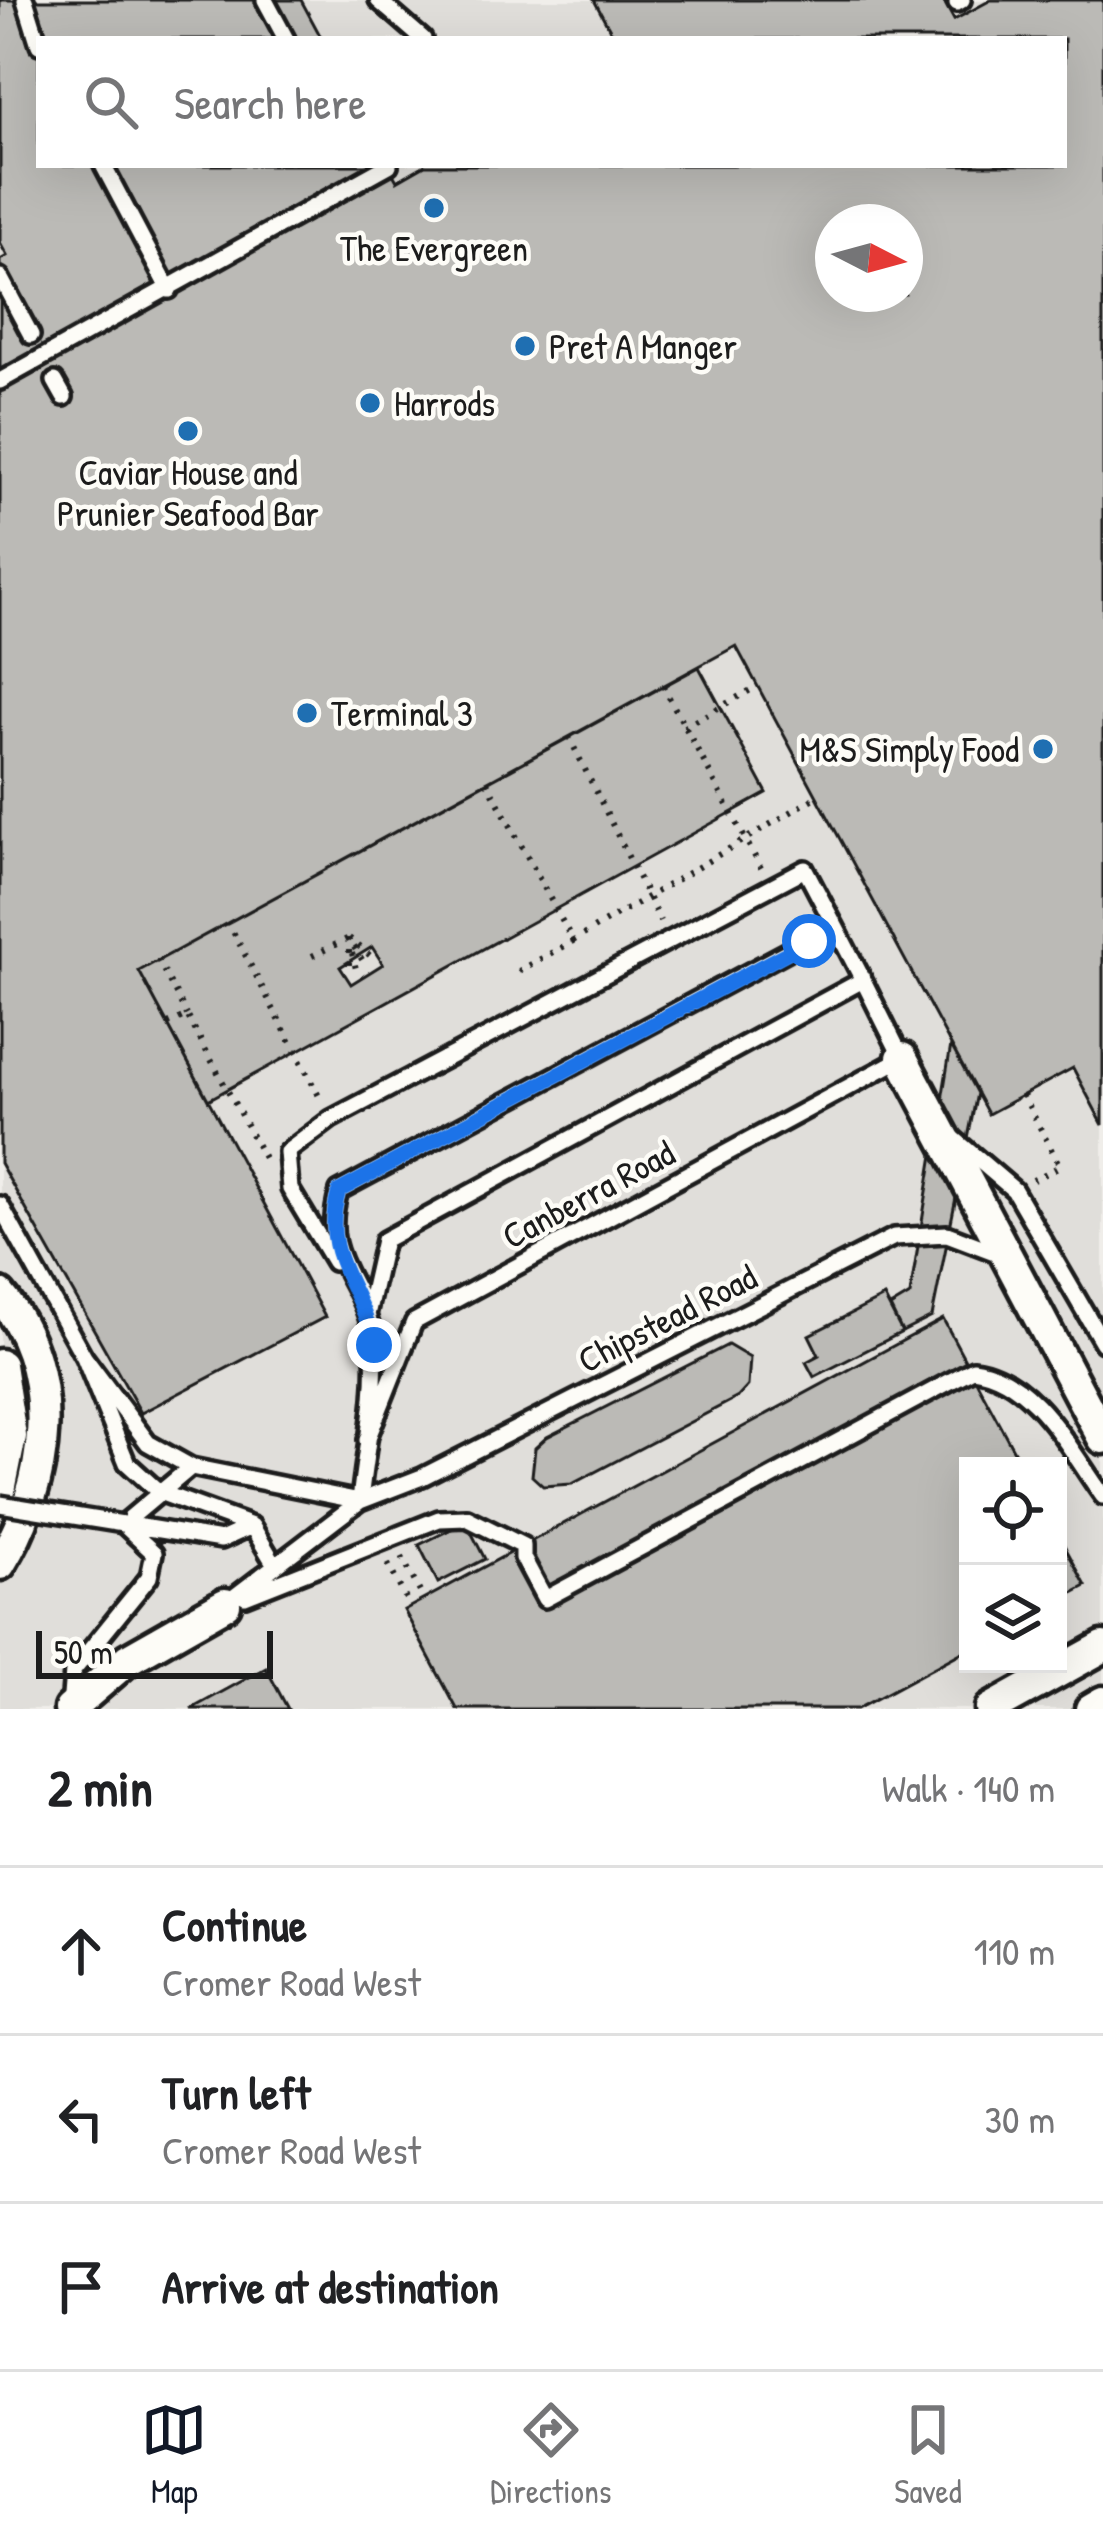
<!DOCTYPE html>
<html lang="en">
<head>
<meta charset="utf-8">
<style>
	:root { --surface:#fff; --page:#f6f6f6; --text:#202124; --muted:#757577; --line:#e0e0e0; --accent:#111827 }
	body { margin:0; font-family:"Patrick Hand",sans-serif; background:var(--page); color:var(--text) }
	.controls { position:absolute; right:36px; bottom:36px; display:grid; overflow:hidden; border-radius:0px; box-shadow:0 12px 48px #0002 }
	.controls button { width:108px; height:108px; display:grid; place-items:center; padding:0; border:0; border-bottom:3px solid var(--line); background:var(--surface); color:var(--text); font:60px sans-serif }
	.compass { position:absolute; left:815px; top:204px; width:108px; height:108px; border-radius:50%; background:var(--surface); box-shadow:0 12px 48px #0002; rotate:96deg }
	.scale { position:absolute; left:36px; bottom:30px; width:237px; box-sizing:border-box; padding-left:12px; border:6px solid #1c1c1c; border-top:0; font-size:33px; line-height:42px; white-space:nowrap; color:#1c1c1c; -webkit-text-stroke:9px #fdfcf7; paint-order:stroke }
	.stop { position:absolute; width:36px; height:36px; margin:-27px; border:9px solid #1a73e8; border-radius:50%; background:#fff }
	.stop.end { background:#1a73e8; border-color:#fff; box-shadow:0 3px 12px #0008 }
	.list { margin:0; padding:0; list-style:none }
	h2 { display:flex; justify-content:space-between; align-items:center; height:156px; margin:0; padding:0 48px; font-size:51px }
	h2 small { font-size:39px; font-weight:400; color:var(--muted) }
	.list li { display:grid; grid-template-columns:78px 1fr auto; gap:36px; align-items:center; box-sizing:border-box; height:168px; padding:0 48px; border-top:3px solid var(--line) }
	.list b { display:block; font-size:45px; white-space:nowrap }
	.list p { margin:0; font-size:39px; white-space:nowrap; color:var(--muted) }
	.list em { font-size:39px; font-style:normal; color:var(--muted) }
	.icon { flex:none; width:66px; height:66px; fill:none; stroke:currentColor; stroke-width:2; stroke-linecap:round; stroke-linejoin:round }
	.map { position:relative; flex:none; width:1103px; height:1709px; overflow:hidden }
	.search { position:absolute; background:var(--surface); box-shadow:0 12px 48px #0002; left:36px; right:36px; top:36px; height:132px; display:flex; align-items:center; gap:30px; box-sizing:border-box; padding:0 42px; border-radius:0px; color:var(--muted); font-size:45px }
	.sheet { height:660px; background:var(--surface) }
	nav { display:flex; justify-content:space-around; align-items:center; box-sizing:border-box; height:168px; border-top:3px solid var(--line); background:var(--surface); font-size:33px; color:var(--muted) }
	nav a { display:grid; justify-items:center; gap:6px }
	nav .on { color:var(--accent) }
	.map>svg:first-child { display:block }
	.built { fill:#e0deda; fill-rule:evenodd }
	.building { fill:#bbbab6; stroke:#1c1c1c; stroke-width:3; fill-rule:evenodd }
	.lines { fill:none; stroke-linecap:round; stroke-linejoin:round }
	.service-casing { stroke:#1c1c1c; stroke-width:24 }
	.minor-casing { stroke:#1c1c1c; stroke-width:39 }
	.path { stroke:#1c1c1c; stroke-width:6; stroke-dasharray:3 9; stroke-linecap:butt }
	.service { stroke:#fdfcf7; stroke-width:15 }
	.minor { stroke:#fdfcf7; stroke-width:30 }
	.service-bridge-casing { stroke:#1c1c1c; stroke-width:24; stroke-linecap:butt }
	.service-bridge { stroke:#fdfcf7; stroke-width:15 }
	.route { stroke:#1a73e8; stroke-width:15 }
	.poi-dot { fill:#1f6fb2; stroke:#fdfcf7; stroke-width:4.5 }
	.labels { text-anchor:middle; stroke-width:9; stroke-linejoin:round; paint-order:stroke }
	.poi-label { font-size:36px; fill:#1c1c1c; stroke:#fdfcf7; text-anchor:start }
	.street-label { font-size:36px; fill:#1c1c1c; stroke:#fdfcf7 }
</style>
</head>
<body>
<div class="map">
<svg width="1103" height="1709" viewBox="0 0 1103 1709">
	<rect width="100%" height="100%" fill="#f0eeea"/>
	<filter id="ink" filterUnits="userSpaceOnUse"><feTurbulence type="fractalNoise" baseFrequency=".00833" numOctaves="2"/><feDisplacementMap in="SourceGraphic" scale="24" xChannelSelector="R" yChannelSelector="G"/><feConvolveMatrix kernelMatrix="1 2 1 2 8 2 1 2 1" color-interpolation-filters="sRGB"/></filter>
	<g filter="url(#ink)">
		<path class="built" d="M0 0H1103V1709H0ZM39 39H1064V165H39ZM833 222H905V294H833ZM968 1466H1058V1664H968Z"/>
		<path class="building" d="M0 0H301L322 39H39V165H388L397 181 425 165H1064V39H615L594 0H943L954 20 991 0H1103V1125L1073 1068 988 1114 736 646 139 971 325 1317 141 1413 0 1163V260L7 256 0 243ZM833 222H905V294H833Z
			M699 667 767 793 208 1100 139 971Z
			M372 947 383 964 351 984 340 967Z
			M951 1045 977 1093 932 1317 902 1332 890 1307 910 1295Z
			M884 1297 902 1332 814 1377 806 1362 819 1355 809 1335Z
			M943 1319 1022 1466H968V1649L857 1709H457L404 1610Z
			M728 1345 750 1358 748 1386 738 1397 572 1484 543 1486 532 1476 535 1448 547 1437Z
			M466 1522 485 1559 438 1583 419 1545Z
			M1058 1534 1086 1586 1058 1601Z
			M266 1668 288 1709H191Z"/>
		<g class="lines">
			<g class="service-casing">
				<path id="service" d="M25 0 39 45
					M265 0 286 39
					M378 0 423 39
					M957 3 962 0
					M103 165 169 290
					M0 277 31 335
					M0 381 389 165
					M55 381 64 397
					M953 1138 1014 1190 1103 1343
					M0 1205 84 1357 127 1463 159 1492 252 1526 275 1565
					M334 1262 290 1189 287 1152 331 1119 805 869 835 926
					M84 1357 148 1443 191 1467 360 1501 422 1477 894 1237 947 1234 1005 1256
					M367 1440 414 1322 902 1058 863 980 384 1240 367 1315
					M123 1524 221 1540 252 1526
					M123 1524 191 1467
					M245 1596 439 1519 467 1518 523 1546V1558L545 1599 973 1369C1034 1377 1069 1449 1103 1496
					M225 1604 360 1501C365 1451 379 1391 373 1341 366 1280 318 1261 339 1191L835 926 863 980
					M70 1708 73 1671 149 1577 154 1553 123 1524"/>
			</g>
			<g class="minor-casing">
				<path id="minor" d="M902 1058 1103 1438
					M0 1295C64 1372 49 1485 0 1564
					M0 1365 11 1436 0 1490
					M70 1709 128 1659 225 1604
					M991 1709 1103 1647
					M1091 1709 1103 1702"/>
			</g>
			<path class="path" d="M663 686 761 868
				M684 727 758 686
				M569 737 660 921
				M487 782 573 941 515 973
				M228 922 321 1100
				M349 938V974
				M349 938 373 958
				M573 941 818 796
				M354 947 365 964
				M352 953 356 969
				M312 956 349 938
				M158 960 187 1015
				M168 1024 187 1015 264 1158
				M1023 1095 1060 1166 1033 1180
				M402 1557 422 1596
				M388 1564 408 1603"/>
			<use href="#service" class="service"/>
			<use href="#minor" class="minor"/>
			<g class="service-bridge-casing">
				<path id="service-bridge" d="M0 1504 123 1524"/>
			</g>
			<use href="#service-bridge" class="service-bridge"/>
		</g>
	</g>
	<g class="lines" filter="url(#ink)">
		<path class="route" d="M374 1345C361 1284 319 1257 339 1191L809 941"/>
	</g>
	<g class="poi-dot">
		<circle cx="434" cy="208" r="12"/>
		<circle cx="525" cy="346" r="12"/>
		<circle cx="370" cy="403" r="12"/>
		<circle cx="188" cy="431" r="12"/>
		<circle cx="307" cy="713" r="12"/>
		<circle cx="1043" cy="749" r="12"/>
	</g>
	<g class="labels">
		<g class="poi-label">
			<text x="434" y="261" text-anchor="middle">The Evergreen</text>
			<text x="549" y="359">Pret A Manger</text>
			<text x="394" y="416">Harrods</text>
			<text x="188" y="485" text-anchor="middle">Caviar House and<tspan x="188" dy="41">Prunier Seafood Bar</tspan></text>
			<text x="331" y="726">Terminal 3</text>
			<text x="1019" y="762" text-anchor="end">M&amp;S Simply Food</text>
		</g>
		<g class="street-label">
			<text transform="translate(588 1194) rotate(-28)" y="13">Canberra Road</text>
			<text transform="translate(667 1318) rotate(-27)" y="13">Chipstead Road</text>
		</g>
	</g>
</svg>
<div class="controls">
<button><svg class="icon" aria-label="locate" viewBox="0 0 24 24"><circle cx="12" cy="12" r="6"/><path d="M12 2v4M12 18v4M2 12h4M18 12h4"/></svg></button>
<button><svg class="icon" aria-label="layers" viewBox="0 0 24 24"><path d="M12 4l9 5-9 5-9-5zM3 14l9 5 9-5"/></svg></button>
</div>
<svg class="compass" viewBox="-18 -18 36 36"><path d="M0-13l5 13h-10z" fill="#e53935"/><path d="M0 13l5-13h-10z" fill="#757577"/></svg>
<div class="scale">50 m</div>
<div class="stop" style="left:809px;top:941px"></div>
<div class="stop end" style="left:374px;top:1345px"></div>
<div class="search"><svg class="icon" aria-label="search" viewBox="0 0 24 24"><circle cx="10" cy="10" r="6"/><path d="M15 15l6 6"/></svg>Search here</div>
</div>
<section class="sheet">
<h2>2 min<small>Walk · 140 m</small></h2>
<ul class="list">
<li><svg class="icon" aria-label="ahead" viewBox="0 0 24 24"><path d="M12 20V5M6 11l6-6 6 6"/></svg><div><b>Continue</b><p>Cromer Road West</p></div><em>110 m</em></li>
<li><svg class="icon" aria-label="left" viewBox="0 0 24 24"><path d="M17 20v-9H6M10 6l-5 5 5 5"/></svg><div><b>Turn left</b><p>Cromer Road West</p></div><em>30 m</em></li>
<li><svg class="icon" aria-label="arrive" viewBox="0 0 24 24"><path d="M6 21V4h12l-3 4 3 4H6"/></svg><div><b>Arrive at destination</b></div></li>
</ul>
</section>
<nav>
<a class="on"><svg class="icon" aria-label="map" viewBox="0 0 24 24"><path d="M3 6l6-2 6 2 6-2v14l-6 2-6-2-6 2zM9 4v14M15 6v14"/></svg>Map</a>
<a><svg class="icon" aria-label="directions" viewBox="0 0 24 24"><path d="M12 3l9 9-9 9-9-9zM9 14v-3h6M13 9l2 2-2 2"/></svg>Directions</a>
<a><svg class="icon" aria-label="saved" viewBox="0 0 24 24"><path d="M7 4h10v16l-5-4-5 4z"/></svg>Saved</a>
</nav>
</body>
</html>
